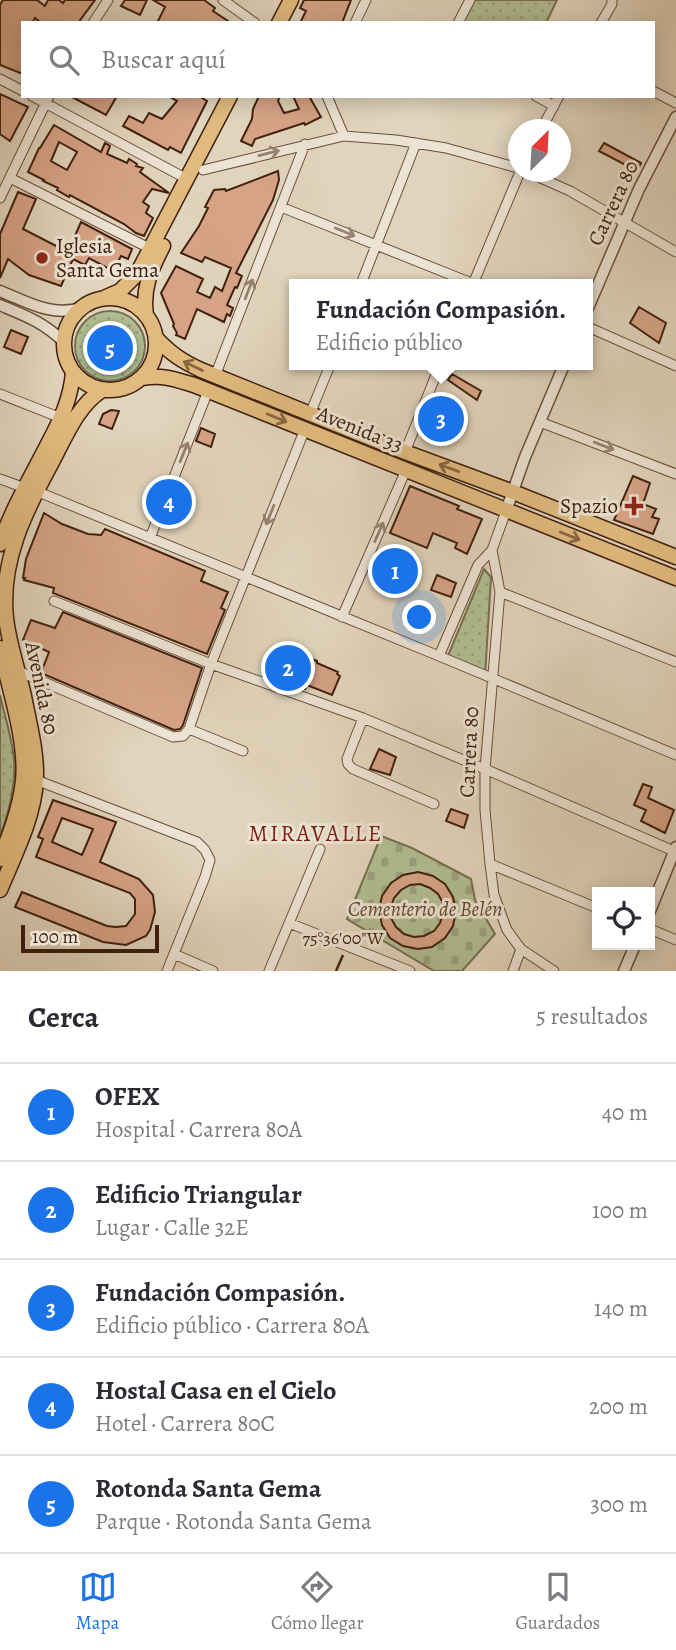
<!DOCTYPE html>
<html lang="es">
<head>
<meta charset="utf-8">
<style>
	:root { --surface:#fff; --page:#f2f2f3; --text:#2b2b33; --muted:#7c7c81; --line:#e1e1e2; --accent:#1a73e8 }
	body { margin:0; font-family:Alegreya,serif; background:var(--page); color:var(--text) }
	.controls { position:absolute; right:21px; bottom:21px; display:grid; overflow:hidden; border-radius:0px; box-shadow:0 4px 18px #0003 }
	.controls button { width:63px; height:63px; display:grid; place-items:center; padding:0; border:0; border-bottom:2px solid var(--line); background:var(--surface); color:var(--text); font:35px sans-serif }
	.compass { position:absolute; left:508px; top:119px; width:63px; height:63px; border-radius:50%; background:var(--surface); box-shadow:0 4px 18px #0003; rotate:24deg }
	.scale { position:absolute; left:21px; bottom:18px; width:138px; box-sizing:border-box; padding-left:7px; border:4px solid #41210e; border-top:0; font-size:19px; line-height:24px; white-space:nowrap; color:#41210e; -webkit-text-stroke:5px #ece3d3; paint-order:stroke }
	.you { position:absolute; left:420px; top:618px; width:24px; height:24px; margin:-18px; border:5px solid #fff; border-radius:50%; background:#1a73e8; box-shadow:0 0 0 10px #1a73e833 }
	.badge { display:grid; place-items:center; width:46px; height:46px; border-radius:50%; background:var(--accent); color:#fff; font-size:23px; font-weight:700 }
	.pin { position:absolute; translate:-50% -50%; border:4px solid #fff; box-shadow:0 2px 7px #0006 }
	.popup { position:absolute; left:289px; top:279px; width:304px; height:91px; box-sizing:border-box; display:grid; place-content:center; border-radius:0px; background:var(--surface); filter:drop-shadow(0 2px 5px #0005); font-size:23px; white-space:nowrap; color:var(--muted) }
	.popup b { font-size:26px; color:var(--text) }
	.popup::after { content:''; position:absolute; left:50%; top:100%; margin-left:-14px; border:14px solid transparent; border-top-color:var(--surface) }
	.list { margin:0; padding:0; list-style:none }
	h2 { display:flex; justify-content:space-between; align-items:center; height:91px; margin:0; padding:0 28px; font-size:30px }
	h2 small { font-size:23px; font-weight:400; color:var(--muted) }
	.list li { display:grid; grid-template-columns:46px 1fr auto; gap:21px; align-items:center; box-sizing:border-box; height:98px; padding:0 28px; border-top:2px solid var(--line) }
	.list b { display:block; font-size:26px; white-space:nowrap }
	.list p { margin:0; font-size:23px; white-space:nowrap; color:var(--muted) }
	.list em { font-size:23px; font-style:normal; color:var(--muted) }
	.icon { flex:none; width:38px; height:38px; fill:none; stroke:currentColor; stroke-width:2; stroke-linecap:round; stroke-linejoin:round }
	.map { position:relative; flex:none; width:676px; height:971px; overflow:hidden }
	.search { position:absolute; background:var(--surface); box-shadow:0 4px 18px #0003; left:21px; right:21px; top:21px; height:77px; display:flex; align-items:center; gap:18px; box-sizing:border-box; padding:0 24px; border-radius:0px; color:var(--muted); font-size:26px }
	.sheet { height:581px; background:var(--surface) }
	nav { display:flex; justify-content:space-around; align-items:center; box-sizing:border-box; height:98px; border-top:2px solid var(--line); background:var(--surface); font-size:19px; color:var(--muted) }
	nav a { display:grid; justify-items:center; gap:4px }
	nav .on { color:var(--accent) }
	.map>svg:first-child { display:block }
	.cemetery { fill:url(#cemetery-stones); stroke:#796f50; stroke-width:2 }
	.park { fill:url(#park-dots); stroke:#796f50; stroke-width:2 }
	.building { fill:#d6a386; stroke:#41210e; stroke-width:2; fill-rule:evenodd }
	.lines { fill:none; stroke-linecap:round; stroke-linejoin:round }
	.minor-casing { stroke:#694e3a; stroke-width:11 }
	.tertiary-casing { stroke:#694e3a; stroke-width:13 }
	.primary-casing { stroke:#41210e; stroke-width:17 }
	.minor { stroke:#ece3d3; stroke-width:9 }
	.tertiary { stroke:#ece3d3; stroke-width:10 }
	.primary { stroke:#e0ba7e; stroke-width:14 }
	.oneway { stroke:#968270 }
	.oneway2 { stroke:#896640 }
	.ticks { fill:none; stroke:#41210e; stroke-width:2.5 }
	.poi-dot { fill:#8f2418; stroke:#ece3d3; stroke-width:2.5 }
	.labels { text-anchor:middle; stroke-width:6; stroke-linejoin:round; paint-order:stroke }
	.street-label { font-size:21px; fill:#41210e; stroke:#ece3d3 }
	.poi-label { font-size:21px; fill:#41210e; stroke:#ece3d3; text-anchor:start }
	.park-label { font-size:21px; font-style:italic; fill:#5d482f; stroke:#ece3d3 }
	.neighbourhood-label { font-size:23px; letter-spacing:2px; fill:#7a1f14; stroke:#ece3d3 }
	.ticks-label { font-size:18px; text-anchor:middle; fill:#41210e; stroke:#ece3d3; stroke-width:6; stroke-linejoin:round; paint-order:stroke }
</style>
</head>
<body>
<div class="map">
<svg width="676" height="971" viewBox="0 0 676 971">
	<defs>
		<pattern id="cemetery-stones" width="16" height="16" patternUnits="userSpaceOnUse" patternTransform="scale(1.75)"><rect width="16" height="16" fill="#b1bd92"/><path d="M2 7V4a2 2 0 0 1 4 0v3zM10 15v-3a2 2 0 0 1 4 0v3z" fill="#99a27d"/></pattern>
		<pattern id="park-dots" width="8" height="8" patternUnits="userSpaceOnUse" patternTransform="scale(1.75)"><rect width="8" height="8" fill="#b1bd92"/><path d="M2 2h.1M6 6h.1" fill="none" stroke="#99a27d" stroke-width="1.8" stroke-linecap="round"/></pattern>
	</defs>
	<rect width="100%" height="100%" fill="#e1d4bc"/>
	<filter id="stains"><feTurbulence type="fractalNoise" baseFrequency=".00286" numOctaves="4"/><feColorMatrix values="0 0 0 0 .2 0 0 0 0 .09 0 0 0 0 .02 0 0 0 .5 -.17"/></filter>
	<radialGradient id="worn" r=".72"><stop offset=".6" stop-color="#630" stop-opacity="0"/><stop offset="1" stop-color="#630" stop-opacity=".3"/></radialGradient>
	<path class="cemetery" d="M381 836 412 848 471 879 475 900 495 934 462 971H434L347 919Z"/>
	<path class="park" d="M473 0H557L546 23H460Z
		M75 346a35 35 0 1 1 70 0a35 35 0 1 1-70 0Z
		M484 569 491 577 485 677 447 658Z
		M0 695C5 717 12 738 14 760 16 786 9 812 0 836Z"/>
	<path class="building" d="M3 0H37L45 6 48 0H59L63 3 65 0H95L78 23H41L35 18 32 23H23V74L0 65V5Z
		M125 0H147L140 15 121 6Z
		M153 0H204L215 8 213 11 231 23H157L165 7Z
		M304 0H351L342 23H300L306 11 300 8Z
		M0 94 28 107 10 141 0 134Z
		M70 96H117L106 115Z
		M168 96H199L207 101 181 153 170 147 168 150 123 126 129 116 143 123 149 113 162 119 177 101Z
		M259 96H280L278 101 284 113 299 109 293 96H309L321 117 305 125 304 123 255 139 252 146 241 141 252 119 253 109Z
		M54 125 101 152 105 143 110 146 107 154 127 163 129 159 137 164 136 166 143 168 140 172 169 193 152 189 143 202 149 206 146 213 153 218 144 236 136 233 124 224 70 195 69 197 57 190 58 188 43 181 44 180 28 172 39 148H40ZM59 142 77 152 67 170 51 161Z
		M604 143 641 163 637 171 599 151Z
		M278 171 279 180 273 200 236 273 242 276 237 288 235 287 227 305 233 308 230 316 227 314 224 322 197 309 185 339 176 335 177 333 173 326 174 324 161 293 176 266 203 279 197 292 210 298 215 287 222 291 231 268 205 257 202 262 181 253 199 226 208 208 205 207 214 190 225 189 226 191Z
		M18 192 36 199 23 229 68 252 81 222 132 249 128 259 121 256 113 271 89 258 85 265 73 259 61 286 29 275 8 259 0 278V234Z
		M639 307 666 323 659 343 630 323Z
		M11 330 28 337 21 354 4 347Z
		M452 374 481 391 477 400 448 380Z
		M438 408 451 413 444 430 431 424Z
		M111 410 119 411 112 429 99 424 103 414Z
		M201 428 215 434 211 447 196 441Z
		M633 476 650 483 643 504 656 509 652 517 659 519 653 534 614 520Z
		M410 486 459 506 457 509 482 519 467 554 455 548 457 543 433 533 427 548 390 533Z
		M44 513 62 524 88 534 101 535 105 529 205 571 201 581 228 592 221 608 225 610 207 654 53 593 54 588 24 580 25 578H23L26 559Z
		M437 575 456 583 451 597 431 590Z
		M63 612 202 668 183 725 180 729 174 730 41 673 49 652 23 640 31 620 55 628Z
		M290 649 317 661V663L338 672 337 674 340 676 332 695 307 685 305 689 295 685 296 681 273 672 280 654 287 657Z
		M379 749 396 757 390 775 370 769Z
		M643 784 652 787 648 798 674 810 665 833 641 821 646 810 634 805Z
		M53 800 116 822 100 862 139 879 153 895 155 912 150 930 146 936 126 945 103 942 15 907 22 892 107 926 116 927 126 926 135 914V899L130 893 36 857 43 839 38 837ZM62 818 93 829 82 855 52 842Z
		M451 809 468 815 464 828 446 821Z
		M418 872 433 876 445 884 453 897 456 911 453 926 445 938 432 947 418 949 403 946 390 938 382 925 379 910 382 896 391 883 403 875ZM420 884 430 888 438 894 443 903V914L440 923 434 931 424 936 414 937 404 934 396 927 391 918V907L394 898 401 890 410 885Z"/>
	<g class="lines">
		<g class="minor-casing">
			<path id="minor" d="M223 0 255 23
				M93 23 108 0
				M355 23 366 0
				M458 23 470 0
				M601 23 612 4V0
				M0 79 23 91
				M653 91 676 103
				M32 96 187 179
				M327 96 344 136
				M536 96 554 106
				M541 130 559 96
				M203 170 344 136 396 140 446 148 518 168
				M527 172 570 191 676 252
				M10 178 151 249
				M0 198 49 96
				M281 207 474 284
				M361 284 416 143
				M473 284 520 172
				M588 327 676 366
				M215 376 305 144
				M0 394 61 418
				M310 414 330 365
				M540 422 676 474
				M405 452 440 365
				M0 479 25 488
				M36 491 439 656 676 755
				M506 511 492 550 500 592 485 769V810L490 864 494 895 507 930 521 949 554 971
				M150 538 208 391
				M500 592 676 662
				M54 601 211 664 363 718 485 769 676 852
				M342 617 406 470
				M439 656 478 565 492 550
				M18 671 173 737 183 736 189 729 211 664 305 429
				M363 718 347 759 348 764 353 769 434 804
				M189 729 243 751
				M36 780 197 842 205 850 210 860 205 877 167 971
				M490 864 597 908
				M289 923 410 971
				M650 929 676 940
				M174 954 213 971
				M269 971 320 849
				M513 971 521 949"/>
		</g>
		<g class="tertiary-casing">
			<path id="tertiary" d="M0 291C28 302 51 317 81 308
				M0 305C26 316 43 322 64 342
				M588 308 639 189 676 117
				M506 511 525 457 564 365
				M650 911 676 847
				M624 971 635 945"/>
		</g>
		<g class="primary-casing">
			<path id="primary" d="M279 23 291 0
				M106 297 120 291 137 274 230 96
				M64 344a46 46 0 1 1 92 0a46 46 0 1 1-92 0Z
				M146 315C142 289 151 269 163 246
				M156 338C171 354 182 361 201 370L405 452 513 492 676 557
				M143 378C162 374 177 380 194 385L676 578
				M0 544C12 509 31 477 48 444 60 421 71 399 73 372
				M0 648C9 688 27 741 23 781 20 808 10 834 0 859
				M0 890C14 856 34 818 36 780 37 751 29 723 24 696 18 670 9 644 6 618 0 561 25 512 51 464 65 438 77 406 102 390"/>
		</g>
		<use href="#minor" class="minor"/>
		<use href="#tertiary" class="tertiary"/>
		<use href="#primary" class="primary"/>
	</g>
	<defs><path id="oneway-shaft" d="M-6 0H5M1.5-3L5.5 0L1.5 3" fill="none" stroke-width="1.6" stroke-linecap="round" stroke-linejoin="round" transform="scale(1.75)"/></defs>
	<g class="oneway">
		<use href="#oneway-shaft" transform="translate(269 153) rotate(-14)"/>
		<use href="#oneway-shaft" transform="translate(345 232) rotate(22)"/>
		<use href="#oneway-shaft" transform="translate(249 289) rotate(-69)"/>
		<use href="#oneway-shaft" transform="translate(604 446) rotate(21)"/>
		<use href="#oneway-shaft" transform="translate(184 452) rotate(-68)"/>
		<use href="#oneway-shaft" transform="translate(270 515) rotate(112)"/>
		<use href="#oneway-shaft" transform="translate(379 532) rotate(-66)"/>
	</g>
	<g class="oneway2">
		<use href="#oneway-shaft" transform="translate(193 366) rotate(-154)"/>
		<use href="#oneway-shaft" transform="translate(277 418) rotate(22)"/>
		<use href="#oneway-shaft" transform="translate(449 468) rotate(-160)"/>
		<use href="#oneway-shaft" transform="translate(570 536) rotate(22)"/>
	</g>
	<path class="ticks" d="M336 971 343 955"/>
	<g class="poi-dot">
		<circle cx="42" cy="258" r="7"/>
		<path d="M630.5 495.5h7v7h7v7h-7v7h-7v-7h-7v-7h7z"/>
	</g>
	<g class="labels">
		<g class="street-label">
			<text transform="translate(613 203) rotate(-65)" y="7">Carrera 80</text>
			<text transform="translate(360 429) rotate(22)" y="7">Avenida 33</text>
			<text transform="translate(42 688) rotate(78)" y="7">Avenida 80</text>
			<text transform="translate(469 752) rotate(-87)" y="7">Carrera 80</text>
		</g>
		<g class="poi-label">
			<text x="56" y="253">Iglesia<tspan x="56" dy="24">Santa Gema</tspan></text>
			<text x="618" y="513" text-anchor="end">Spazio</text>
		</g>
		<g class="park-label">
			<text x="425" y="916">Cementerio de Belén</text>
		</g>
		<g class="neighbourhood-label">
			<text x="316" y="841">MIRAVALLE</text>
		</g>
	</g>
	<g class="ticks-label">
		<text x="343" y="944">75°36'00"W</text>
	</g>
	<rect width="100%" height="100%" filter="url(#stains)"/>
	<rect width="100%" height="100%" fill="url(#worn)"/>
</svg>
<div class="controls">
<button><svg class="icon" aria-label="locate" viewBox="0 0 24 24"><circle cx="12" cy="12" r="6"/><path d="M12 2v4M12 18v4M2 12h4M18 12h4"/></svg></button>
</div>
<svg class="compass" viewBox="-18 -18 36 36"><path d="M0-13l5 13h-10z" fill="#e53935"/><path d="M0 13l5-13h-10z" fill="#7c7c81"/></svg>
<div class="scale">100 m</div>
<div class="you"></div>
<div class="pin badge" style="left:395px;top:571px">1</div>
<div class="pin badge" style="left:288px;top:668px">2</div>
<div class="pin badge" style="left:441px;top:419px">3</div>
<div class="popup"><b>Fundación Compasión.</b>Edificio público</div>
<div class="pin badge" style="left:169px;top:502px">4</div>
<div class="pin badge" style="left:110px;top:348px">5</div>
<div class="search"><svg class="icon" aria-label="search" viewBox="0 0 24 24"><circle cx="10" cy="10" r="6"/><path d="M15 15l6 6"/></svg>Buscar aquí</div>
</div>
<section class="sheet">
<h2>Cerca<small>5 resultados</small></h2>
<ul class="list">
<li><span class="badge">1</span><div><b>OFEX</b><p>Hospital · Carrera 80A</p></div><em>40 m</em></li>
<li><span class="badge">2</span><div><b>Edificio Triangular</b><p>Lugar · Calle 32E</p></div><em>100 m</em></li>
<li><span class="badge">3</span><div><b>Fundación Compasión.</b><p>Edificio público · Carrera 80A</p></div><em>140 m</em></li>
<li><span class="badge">4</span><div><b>Hostal Casa en el Cielo</b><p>Hotel · Carrera 80C</p></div><em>200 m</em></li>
<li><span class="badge">5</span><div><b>Rotonda Santa Gema</b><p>Parque · Rotonda Santa Gema</p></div><em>300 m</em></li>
</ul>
</section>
<nav>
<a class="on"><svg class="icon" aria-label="map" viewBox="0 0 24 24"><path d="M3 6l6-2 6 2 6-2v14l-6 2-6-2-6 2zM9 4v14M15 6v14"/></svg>Mapa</a>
<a><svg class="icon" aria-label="directions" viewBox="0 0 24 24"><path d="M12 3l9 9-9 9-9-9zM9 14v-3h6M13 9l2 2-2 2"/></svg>Cómo llegar</a>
<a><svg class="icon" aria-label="saved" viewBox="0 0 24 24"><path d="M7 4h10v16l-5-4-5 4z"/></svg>Guardados</a>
</nav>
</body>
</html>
